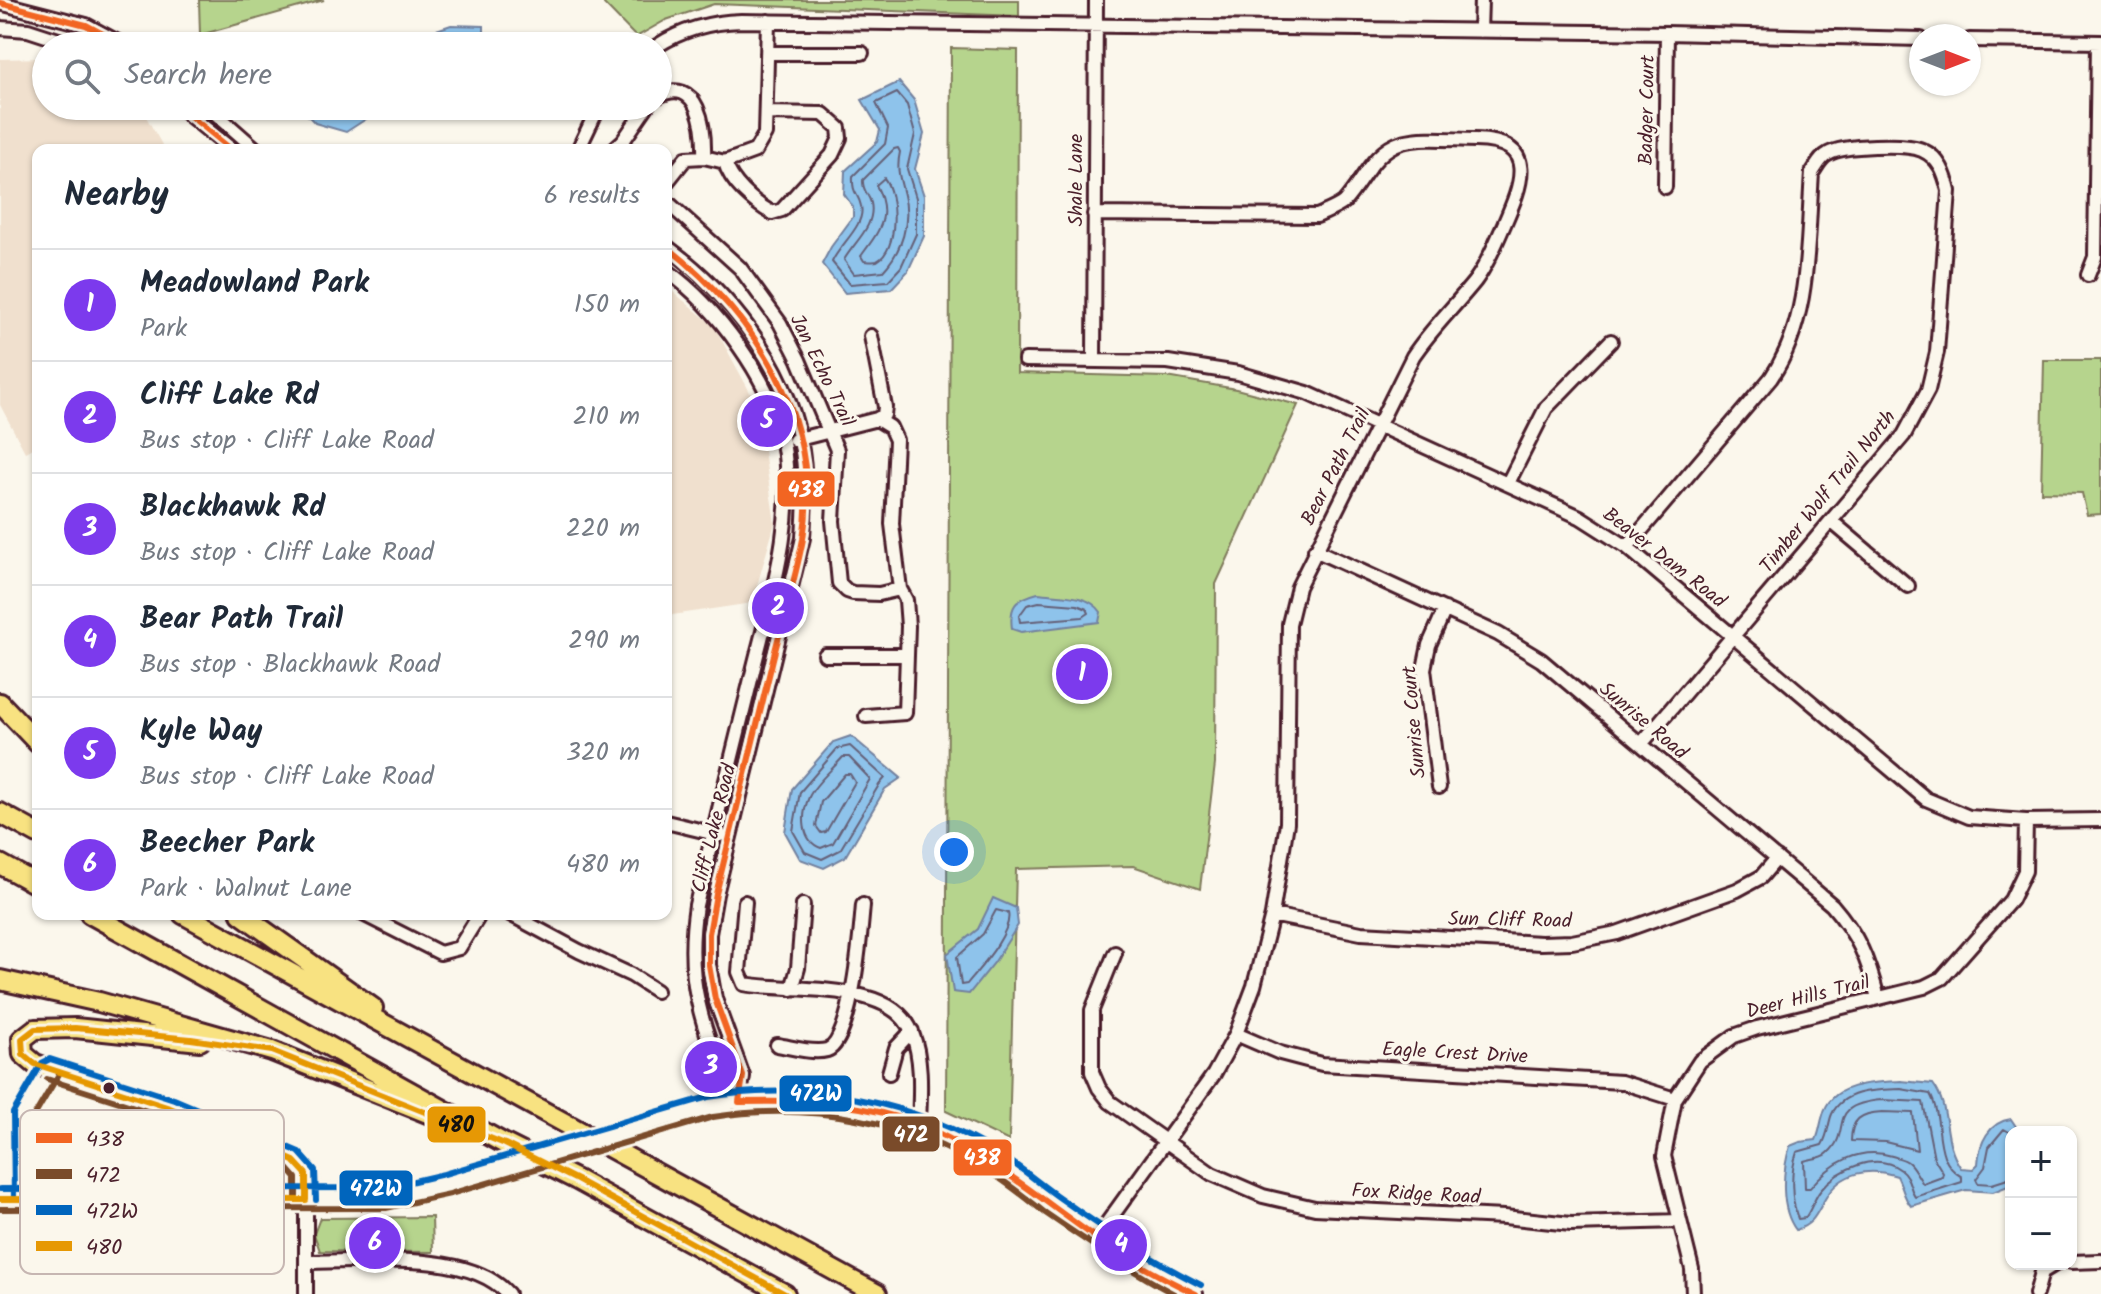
<!DOCTYPE html>
<html lang="en">
<head>
<meta charset="utf-8">
<style>
	:root { --surface:#fff; --page:#f6f6f7; --text:#1f2937; --muted:#747a83; --line:#e0e1e3; --accent:#7c3aed }
	body { margin:0; font-family:Kalam,sans-serif; background:var(--page); color:var(--text) }
	.controls { position:absolute; right:24px; bottom:24px; display:grid; overflow:hidden; border-radius:16px; box-shadow:0 2px 6px #0004 }
	.controls button { width:72px; height:72px; display:grid; place-items:center; padding:0; border:0; border-bottom:2px solid var(--line); background:var(--surface); color:var(--text); font:40px sans-serif }
	.compass { position:absolute; left:1909px; top:24px; width:72px; height:72px; border-radius:50%; background:var(--surface); box-shadow:0 2px 6px #0004; rotate:90deg }
	.you { position:absolute; left:954px; top:852px; width:28px; height:28px; margin:-20px; border:6px solid #fff; border-radius:50%; background:#1a73e8; box-shadow:0 0 0 12px #1a73e833 }
	.badge { display:grid; place-items:center; width:52px; height:52px; border-radius:50%; background:var(--accent); color:#fff; font-size:26px; font-weight:700 }
	.pin { position:absolute; translate:-50% -50%; border:4px solid #fff; box-shadow:0 2px 8px #0006 }
	.list { margin:0; padding:0; list-style:none }
	h2 { display:flex; justify-content:space-between; align-items:center; height:104px; margin:0; padding:0 32px; font-size:34px }
	h2 small { font-size:26px; font-weight:400; color:var(--muted) }
	.list li { display:grid; grid-template-columns:52px 1fr auto; gap:24px; align-items:center; box-sizing:border-box; height:112px; padding:0 32px; border-top:2px solid var(--line) }
	.list b { display:block; font-size:30px; white-space:nowrap }
	.list p { margin:0; font-size:26px; white-space:nowrap; color:var(--muted) }
	.list em { font-size:26px; font-style:normal; color:var(--muted) }
	.icon { flex:none; width:44px; height:44px; fill:none; stroke:currentColor; stroke-width:2; stroke-linecap:round; stroke-linejoin:round }
	.map { position:relative; flex:none; width:2101px; height:1294px; overflow:hidden }
	.search { position:absolute; background:var(--surface); box-shadow:0 2px 6px #0004; left:32px; top:32px; width:640px; height:88px; display:flex; align-items:center; gap:20px; box-sizing:border-box; padding:0 28px; border-radius:44px; color:var(--muted); font-size:30px }
	.panel { position:absolute; background:var(--surface); box-shadow:0 2px 6px #0004; left:32px; top:144px; width:640px; height:776px; border-radius:16px }
	.map>svg:first-child { display:block }
	.built { fill:#f0e0ce }
	.green { fill:#b6d48d; stroke:#807a5c; stroke-width:2 }
	.water { fill:#8ec3eb; stroke:#73819e; stroke-width:2 }
	.lines { fill:none; stroke-linecap:round; stroke-linejoin:round }
	.shore { stroke:#656178; stroke-width:2 }
	.minor-casing { stroke:#4a1f2b; stroke-width:18 }
	.highway-casing { stroke:#4a1f2b; stroke-width:24 }
	.minor { stroke:#fbf7ec; stroke-width:12 }
	.highway { stroke:#f8e281; stroke-width:18 }
	.minor-bridge-casing { stroke:#4a1f2b; stroke-width:18; stroke-linecap:butt }
	.minor-bridge { stroke:#fbf7ec; stroke-width:12 }
	.bus-1-casing { stroke:#fbf7ec; stroke-width:12 }
	.bus-2-casing { stroke:#fbf7ec; stroke-width:12 }
	.bus-3-casing { stroke:#fbf7ec; stroke-width:12 }
	.bus-4-casing { stroke:#fbf7ec; stroke-width:12 }
	.bus-1 { stroke:#f26522; stroke-width:6 }
	.bus-2 { stroke:#7a4b2a; stroke-width:6 }
	.bus-3 { stroke:#0065bd; stroke-width:6 }
	.bus-4 { stroke:#e69804; stroke-width:6 }
	.bus-dot { fill:#4a1f2b; stroke:#fbf7ec; stroke-width:3 }
	.labels { text-anchor:middle; stroke-width:6; stroke-linejoin:round; paint-order:stroke }
	.street-label { font-size:20px; fill:#4a1f2b; stroke:#fbf7ec }
	.key { fill:#fbf7ec; stroke:#c6b6b2; stroke-width:2 }
	.key-label { font-size:22px; fill:#4a1f2b }
	.line-badge { stroke:#fbf7ec; stroke-width:3 }
	.badge-label { font-size:22px; text-anchor:middle; font-weight:bold; fill:#fff }
	.pale-badge-label { font-size:22px; text-anchor:middle; font-weight:bold; fill:#111 }
</style>
</head>
<body>
<div class="map">
<svg width="2101" height="1294" viewBox="0 0 2101 1294">
	<rect width="100%" height="100%" fill="#fbf7ec"/>
	<filter id="ink" filterUnits="userSpaceOnUse"><feTurbulence type="fractalNoise" baseFrequency=".0125" numOctaves="2"/><feDisplacementMap in="SourceGraphic" scale="16" xChannelSelector="R" yChannelSelector="G"/><feConvolveMatrix kernelMatrix="1 2 1 2 8 2 1 2 1" color-interpolation-filters="sRGB"/></filter>
	<g filter="url(#ink)">
		<path class="built" d="M46 58V106H140L165 150H38V445L25 452 0 405V59Z
			M666 286 714 326 757 405 775 523 752 603 666 616Z"/>
		<path class="green" d="M199 0H324L200 35Z
			M604 0H1019V16L714 4 666 20 636 37 604 4Z
			M951 48 1018 50 1017 373 1167 377 1236 389 1298 405 1216 584 1215 764 1200 889 1133 866 1016 869 1009 1141 946 1111Z
			M2044 360H2101V514L2087 515 2082 493 2041 492Z
			M432 1217 433 1252 320 1251 314 1234 320 1218Z"/>
		<path class="water" d="M451 25 484 26V46H389Z
			M899 82 914 100 924 134 915 169 924 196V236L908 271 891 289 845 293 822 264 831 247 853 217V207L844 194 845 171 877 142 880 130 862 100Z
			M299 106H386L346 132 315 123Z
			M1038 593C1059 596 1088 593 1101 612L1099 622 1021 632 1012 629C1009 606 1015 599 1038 593Z
			M851 736 901 778 885 789 845 857 824 868 800 859 785 832 792 789 833 742Z
			M993 898 1016 908 1018 925 994 963 969 994 953 992 947 954 978 929Z
			M1901 1081 1933 1084C1952 1109 1941 1140 1961 1168L1973 1169 1978 1164C1979 1143 1989 1122 2011 1119L2019 1131 2011 1132V1173L2008 1186 1993 1192 1966 1190 1911 1206C1903 1197 1903 1187 1897 1176 1870 1167 1841 1171 1825 1199 1816 1214 1814 1224 1796 1230 1780 1209 1782 1171 1790 1146L1800 1142 1816 1140C1820 1131 1820 1124 1823 1115 1831 1082 1875 1082 1901 1081Z"/>
		<g class="lines">
			<path class="shore" d="M897 93 907 105 915 134 907 169 916 198V234L901 267 888 281 850 284 832 262C839 245 866 225 861 206 858 192 852 195 853 176L885 144 888 128 876 103Z
				M898 148 900 152C896 170 900 178 904 195 911 222 902 251 883 271L854 274 844 260C854 242 876 226 871 203 869 194 862 191 863 180L894 149Z
				M884 178C897 194 899 250 877 261 874 262 866 261 864 261L861 256C880 230 892 216 876 185Z
				M1039 602 1077 605 1087 609 1089 613 1083 617 1020 622 1019 616 1027 605Z
				M850 746 885 778 879 785 840 850 822 859 805 852 793 831 800 792 837 749Z
				M843 757H849L870 779 833 843 821 848C801 841 801 815 809 797 815 783 833 769 843 757Z
				M845 774H850L855 782 826 832 821 833 816 826 821 802Z
				M996 910 1008 913C1013 932 979 969 967 984L961 985 957 957 983 934Z
				M1901 1089 1930 1094C1945 1120 1931 1160 1962 1177V1182L1915 1197C1910 1190 1910 1176 1901 1170 1876 1151 1838 1169 1821 1190 1814 1198 1812 1209 1805 1218L1798 1219C1791 1200 1790 1172 1797 1152L1822 1145C1829 1133 1828 1123 1832 1114 1844 1089 1877 1090 1901 1089Z
				M1882 1100 1923 1102 1934 1158 1943 1173 1942 1177 1923 1184C1919 1178 1915 1169 1909 1163 1905 1159 1898 1158 1892 1156 1860 1146 1830 1163 1810 1188H1805L1804 1161C1812 1158 1822 1159 1828 1153 1854 1130 1823 1105 1882 1100Z
				M1882 1112 1913 1113 1917 1150 1885 1142 1851 1141C1851 1119 1861 1113 1882 1112Z
				M2011 1133 2004 1129 1989 1147 1985 1167 1976 1179 1978 1183 1992 1184 2011 1178"/>
			<g class="minor-casing">
				<path id="minor" d="M0 3 86 25 125 46
					M0 28 28 30 77 46
					M1480 31 1481 0
					M1969 40 2101 42
					M657 46C683 29 710 22 741 21L1667 33 1921 39
					M767 53H862
					M658 96C699 75 705 128 704 157
					M178 106 232 150
					M207 106 257 150
					M578 150 599 106
					M613 150 623 141 647 106
					M725 162C730 182 754 203 772 213L782 210 832 155 840 138 839 128 823 114 766 113
					M666 183 686 158 704 157 725 162 755 151 765 134 768 21
					M1665 187 1667 33
					M666 201 740 268 780 323 799 360 837 450 833 521 839 583 847 591 853 593 879 594 900 589
					M1094 214 1317 216C1325 212 1337 208 1344 202 1363 181 1373 151 1402 142 1425 136 1452 140 1475 140 1542 141 1520 188 1503 227 1495 245 1487 265 1475 281 1454 307 1431 329 1413 356L1298 587 1289 624 1287 823 1272 915 1254 986 1236 1034 1214 1074 1097 1237
					M666 246C728 291 785 363 800 440 807 472 805 505 803 538L716 894 709 934V965L715 999 743 1076 739 1102
					M666 270C716 306 772 380 783 442 797 520 770 600 752 675 733 752 714 828 696 905 688 958 693 995 711 1046 719 1067 725 1084 739 1102
					M2088 275 2095 257 2098 43
					M871 336 885 407 884 415 877 419
					M1025 360 1168 362 1238 373 1307 393 1580 517 1627 547 1926 799 1969 817 2026 821 2101 820
					M1094 360 1096 0
					M795 440 877 419 890 427 896 440 892 524 900 589 906 600 908 626 905 713 866 716
					M1508 483 1546 408 1611 341
					M1831 521 1908 586
					M1627 547 1771 378C1811 319 1807 243 1812 173 1817 166 1820 158 1828 154 1843 145 1906 143 1922 150 1940 158 1945 174 1949 191L1937 352 1928 390 1904 435 1642 743
					M1315 550 1498 634 1541 660 1832 905C1859 936 1868 960 1878 998
					M825 655H906
					M1439 787 1424 669 1429 645 1445 609
					M666 822 720 835
					M745 902 739 972 744 984C790 993 892 979 912 1033 923 1060 920 1095 919 1124
					M363 914 440 953 459 948 480 914
					M510 914 579 951 631 975 656 991
					M1272 915 1361 933 1541 943 1572 942 1617 933 1737 890 1761 877 1777 858
					M1115 953 1092 1010V1072L1099 1088 1110 1102 1212 1174 1263 1196 1315 1208 1504 1217 1571 1224 1680 1221
					M792 989 798 968 803 905
					M1236 1034 1280 1053 1322 1064 1621 1082 1675 1099
					M777 1045C791 1047 813 1054 827 1050 852 1043 861 929 863 905
					M889 1073 896 1048 912 1031
					M672 1117C694 1112 715 1105 737 1102 822 1090 915 1114 987 1159 1025 1182 1060 1211 1096 1236 1128 1258 1161 1277 1196 1294
					M0 1199 306 1200 385 1198 447 1184
					M306 1262C363 1262 469 1249 508 1294
					M2071 1262 2101 1261
					M306 1294V1200
					M1693 1294 1692 1269 1664 1156 1675 1099 1700 1061 1734 1036 1757 1028 1924 987 1942 978 2011 900 2025 871 2026 821
					M2036 1294 2042 1272 2055 1264"/>
			</g>
			<g class="highway-casing">
				<path id="highway" d="M0 703 38 743
					M0 813 38 834
					M0 864 38 885
					M90 914 505 1144 577 1180 785 1294
					M183 914 877 1294
					M241 914 373 1008
					M0 980 99 1002 272 1051 435 1116
					M50 1069 35 1064 23 1054 22 1039 35 1029 75 1028 200 1041"/>
			</g>
			<use href="#minor" class="minor"/>
			<use href="#highway" class="highway"/>
			<g class="minor-bridge-casing">
				<path id="minor-bridge" d="M447 1184 672 1117"/>
			</g>
			<use href="#minor-bridge" class="minor-bridge"/>
			<g class="bus-1-casing">
				<path id="bus-1" d="M0 3 86 25 125 46
					M178 106 232 150
					M666 246C756 317 823 419 803 539 795 581 782 622 772 663 754 740 735 817 716 894L709 934V965L715 999 743 1076 739 1102
					M739 1102C792 1101 846 1101 897 1117 972 1140 1032 1193 1095 1237 1127 1259 1160 1277 1196 1294"/>
			</g>
			<g class="bus-2-casing">
				<path id="bus-2" d="M47 1079 166 1117 288 1169 296 1178V1200
					M34 1199 33 1118 59 1074
					M0 1209 386 1208 450 1194 713 1117C810 1102 906 1119 990 1172 1009 1184 1026 1198 1044 1212 1086 1241 1129 1270 1174 1294"/>
			</g>
			<g class="bus-3-casing">
				<path id="bus-3" d="M0 1189 384 1188 444 1174 708 1097C810 1081 913 1100 1001 1155 1022 1168 1040 1184 1060 1198 1105 1230 1151 1260 1201 1285
					M14 1199 13 1113 42 1063 50 1059 174 1099 299 1152 315 1170 316 1200"/>
			</g>
			<g class="bus-4-casing">
				<path id="bus-4" d="M0 1199 306 1200V1174L294 1161 170 1108 35 1064 23 1054 22 1039 35 1029 75 1028 191 1039 272 1051 505 1144 577 1180 785 1294"/>
			</g>
			<use href="#bus-1" class="bus-1"/>
			<use href="#bus-2" class="bus-2"/>
			<use href="#bus-3" class="bus-3"/>
			<use href="#bus-4" class="bus-4"/>
		</g>
	</g>
	<circle class="bus-dot" cx="109" cy="1088" r="7"/>
	<g class="labels">
		<g class="street-label">
			<text transform="translate(1646 110) rotate(-89)" y="7">Badger Court</text>
			<text transform="translate(1075 180) rotate(-90)" y="7">Shale Lane</text>
			<text transform="translate(823 370) rotate(64)" y="7">Jan Echo Trail</text>
			<text transform="translate(1335 466) rotate(-63)" y="7">Bear Path Trail</text>
			<text transform="translate(1827 491) rotate(-51)" y="7">Timber Wolf Trail North</text>
			<text transform="translate(1665 557) rotate(38)" y="7">Beaver Dam Road</text>
			<text transform="translate(1644 720) rotate(40)" y="7">Sunrise Road</text>
			<text transform="translate(1413 722) rotate(-95)" y="7">Sunrise Court</text>
			<text transform="translate(713 828) rotate(-76)" y="7">Cliff Lake Road</text>
			<text transform="translate(1510 919) rotate(1)" y="7">Sun Cliff Road</text>
			<text transform="translate(1808 996) rotate(-14)" y="7">Deer Hills Trail</text>
			<text transform="translate(1455 1052) rotate(3)" y="7">Eagle Crest Drive</text>
			<text transform="translate(1416 1193) rotate(3)" y="7">Fox Ridge Road</text>
		</g>
	</g>
	<rect x="20" y="1110" width="264" height="164" rx="12" class="key"/>
	<rect x="36" y="1133" width="36" height="10" fill="#f26522"/>
	<rect x="36" y="1169" width="36" height="10" fill="#7a4b2a"/>
	<rect x="36" y="1205" width="36" height="10" fill="#0065bd"/>
	<rect x="36" y="1241" width="36" height="10" fill="#e69804"/>
	<g class="key-label">
		<text x="86" y="1146">438</text>
		<text x="86" y="1182">472</text>
		<text x="86" y="1218">472W</text>
		<text x="86" y="1254">480</text>
	</g>
	<g class="line-badge">
		<rect x="776" y="470" width="60" height="38" rx="8" fill="#f26522"/>
		<rect x="778" y="1074" width="75" height="39" rx="8" fill="#0065bd"/>
		<rect x="426" y="1105" width="61" height="39" rx="8" fill="#e69804"/>
		<rect x="881" y="1115" width="60" height="38" rx="8" fill="#7a4b2a"/>
		<rect x="952" y="1138" width="61" height="39" rx="8" fill="#f26522"/>
		<rect x="338" y="1169" width="76" height="38" rx="8" fill="#0065bd"/>
	</g>
	<g class="badge-label">
		<text x="806" y="497">438</text>
		<text x="816" y="1101">472W</text>
		<text x="911" y="1142">472</text>
		<text x="982" y="1165">438</text>
		<text x="376" y="1196">472W</text>
	</g>
	<g class="pale-badge-label">
		<text x="456" y="1132">480</text>
	</g>
</svg>
<div class="controls">
<button>+</button>
<button>−</button>
</div>
<svg class="compass" viewBox="-18 -18 36 36"><path d="M0-13l5 13h-10z" fill="#e53935"/><path d="M0 13l5-13h-10z" fill="#747a83"/></svg>
<div class="you"></div>
<div class="pin badge" style="left:1082px;top:674px">1</div>
<div class="pin badge" style="left:778px;top:608px">2</div>
<div class="pin badge" style="left:711px;top:1067px">3</div>
<div class="pin badge" style="left:1121px;top:1245px">4</div>
<div class="pin badge" style="left:767px;top:421px">5</div>
<div class="pin badge" style="left:375px;top:1243px">6</div>
<div class="search"><svg class="icon" aria-label="search" viewBox="0 0 24 24"><circle cx="10" cy="10" r="6"/><path d="M15 15l6 6"/></svg>Search here</div>
<section class="panel">
<h2>Nearby<small>6 results</small></h2>
<ul class="list">
<li><span class="badge">1</span><div><b>Meadowland Park</b><p>Park</p></div><em>150 m</em></li>
<li><span class="badge">2</span><div><b>Cliff Lake Rd</b><p>Bus stop · Cliff Lake Road</p></div><em>210 m</em></li>
<li><span class="badge">3</span><div><b>Blackhawk Rd</b><p>Bus stop · Cliff Lake Road</p></div><em>220 m</em></li>
<li><span class="badge">4</span><div><b>Bear Path Trail</b><p>Bus stop · Blackhawk Road</p></div><em>290 m</em></li>
<li><span class="badge">5</span><div><b>Kyle Way</b><p>Bus stop · Cliff Lake Road</p></div><em>320 m</em></li>
<li><span class="badge">6</span><div><b>Beecher Park</b><p>Park · Walnut Lane</p></div><em>480 m</em></li>
</ul>
</section>
</div>
</body>
</html>
